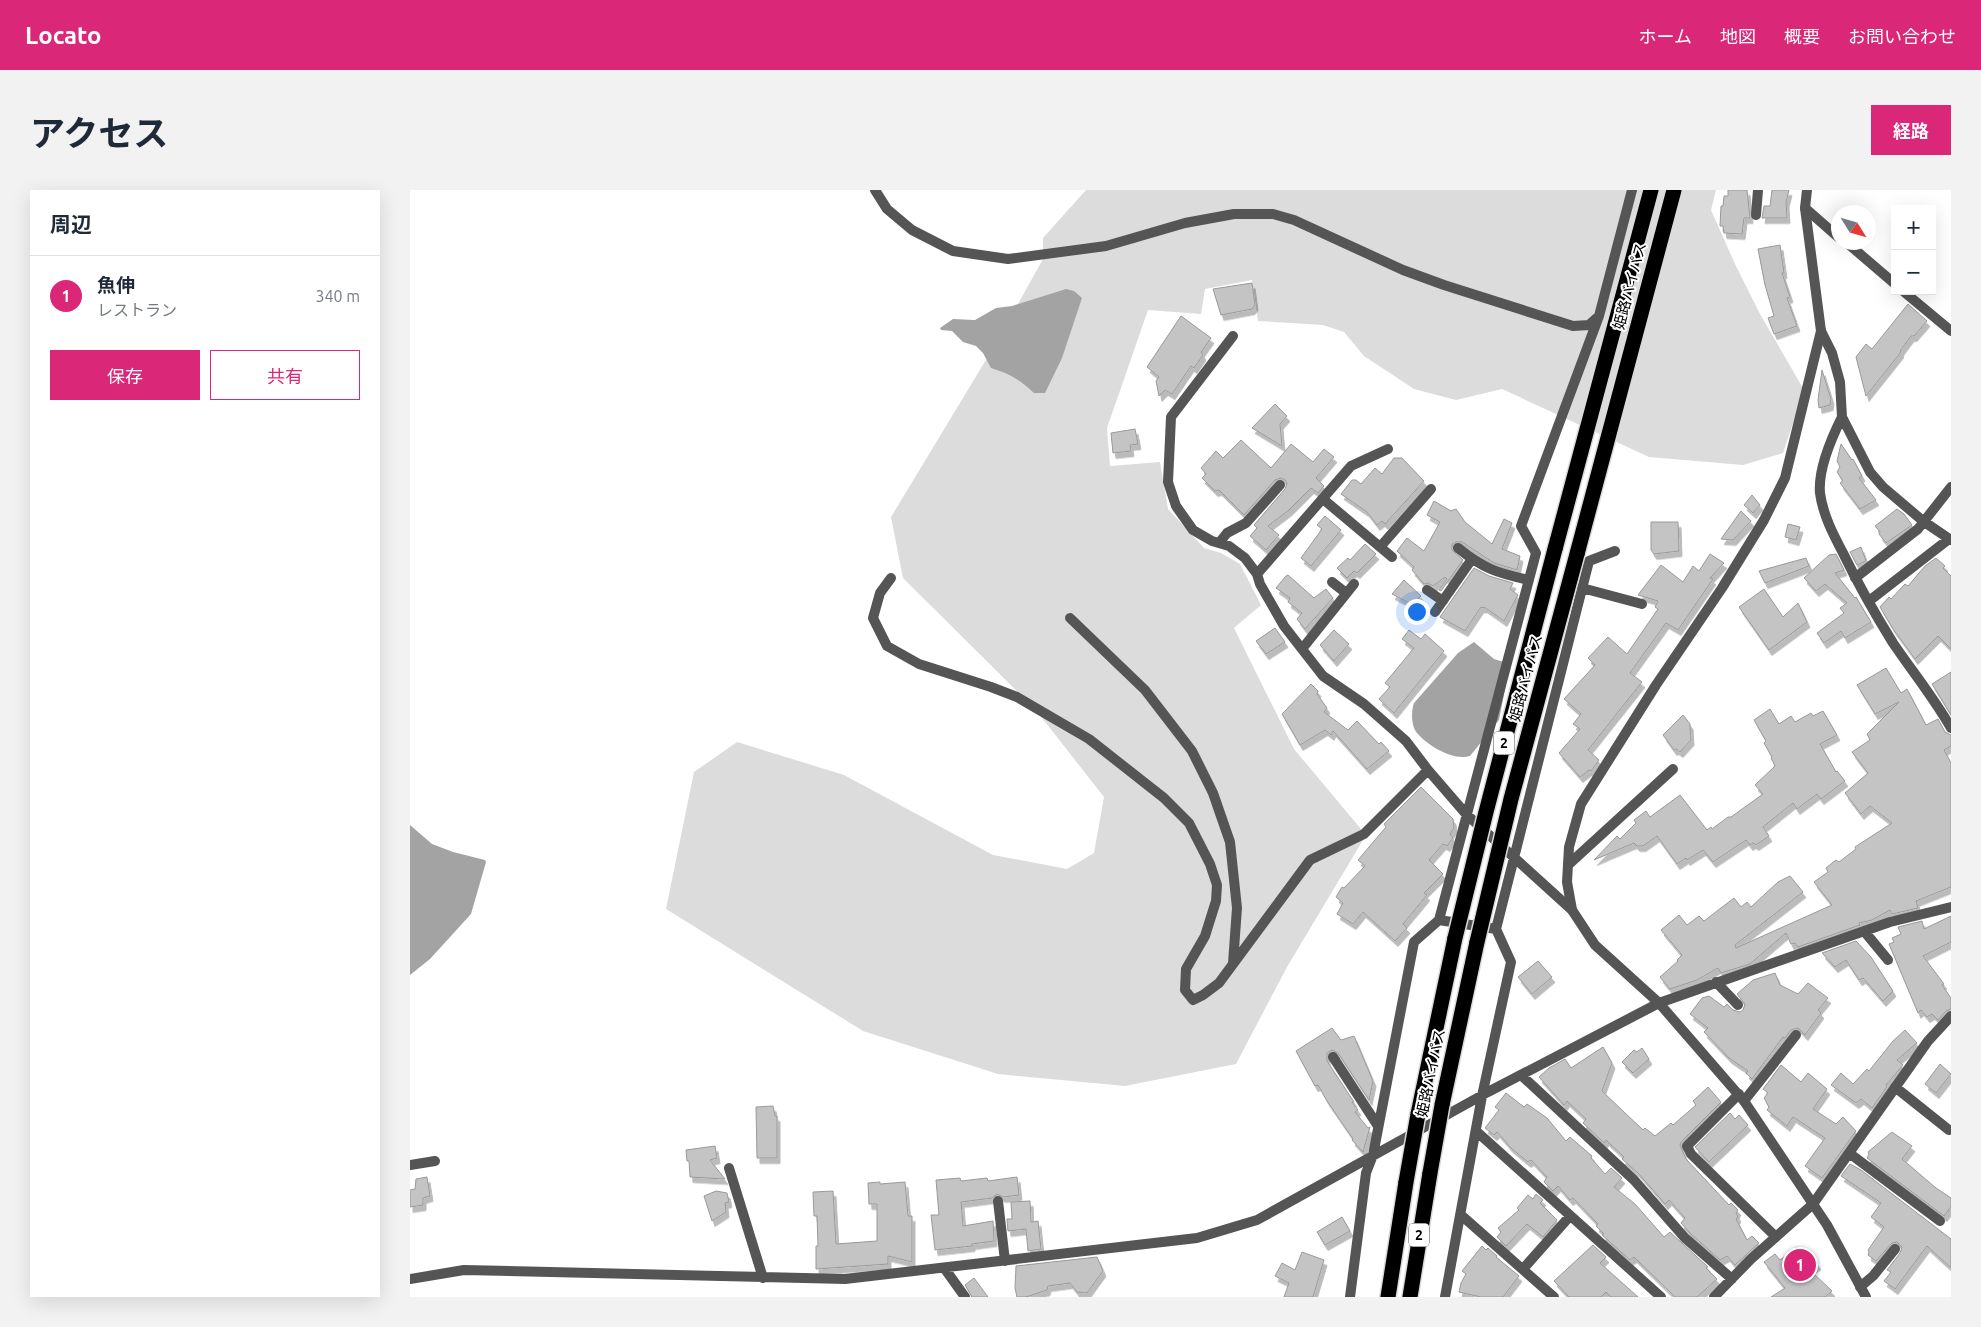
<!DOCTYPE html>
<html lang="ja">
<head>
<meta charset="utf-8">
<style>
	:root { --surface:#fff; --page:#f2f2f3; --text:#1f2937; --muted:#747a83; --line:#e0e1e3; --accent:#db2777 }
	body { margin:0; font-family:Ubuntu,"Noto Sans JP",sans-serif; background:var(--page); color:var(--text) }
	.controls { position:absolute; right:15px; top:15px; display:grid; overflow:hidden; border-radius:0px; box-shadow:0 5px 20px #0002 }
	.controls button { width:45px; height:45px; display:grid; place-items:center; padding:0; border:0; border-bottom:1px solid var(--line); background:var(--surface); color:var(--text); font:25px sans-serif }
	.compass { position:absolute; left:1421px; top:15px; width:45px; height:45px; border-radius:50%; background:var(--surface); box-shadow:0 5px 20px #0002; rotate:127deg }
	.you { position:absolute; left:1006px; top:421px; width:18px; height:18px; margin:-12px; border:4px solid #fff; border-radius:50%; background:#1a73e8; box-shadow:0 0 0 8px #1a73e833 }
	.badge { display:grid; place-items:center; width:32px; height:32px; border-radius:50%; background:var(--accent); color:#fff; font-size:16px; font-weight:700 }
	.pin { position:absolute; translate:-50% -50%; border:2px solid #fff; box-shadow:0 1px 5px #0006 }
	.list { margin:0; padding:0; list-style:none }
	h2 { display:flex; justify-content:space-between; align-items:center; height:65px; margin:0; padding:0 20px; font-size:21px }
	h2 small { font-size:16px; font-weight:400; color:var(--muted) }
	.list li { display:grid; grid-template-columns:32px 1fr auto; gap:15px; align-items:center; box-sizing:border-box; height:80px; padding:0 20px; border-top:1px solid var(--line) }
	.list b { display:block; font-size:19px; white-space:nowrap }
	.list p { margin:0; font-size:16px; white-space:nowrap; color:var(--muted) }
	.list em { font-size:16px; font-style:normal; color:var(--muted) }
	.actions { display:flex; gap:10px; padding:15px 20px }
	.actions a { flex:1; padding:11px 0; border:1px solid var(--accent); border-radius:0px; text-align:center; font-size:18px; color:var(--accent) }
	.actions .main { background:var(--accent); color:#fff }
	.map { position:relative; flex:none; width:1541px; height:1107px; overflow:hidden; border-radius:0px }
	header { display:flex; align-items:center; gap:30px; box-sizing:border-box; height:70px; padding:0 25px; background:var(--accent); color:#fff }
	header strong { font-size:24px }
	nav { display:flex; gap:28px; margin-inline-start:auto; font-size:18px }
	.intro { display:flex; align-items:center; justify-content:space-between; box-sizing:border-box; height:120px; padding:0 30px }
	h1 { margin:0; font-size:35px }
	.button { padding:12px 22px; border-radius:0px; background:var(--accent); color:#fff; font-size:18px; font-weight:700 }
	main { display:flex; gap:30px; padding:0 30px }
	aside { flex:1; background:var(--surface); border-radius:0px; box-shadow:0 5px 20px #0002 }
	.map>svg:first-child { display:block }
	.green { fill:#dcdcdc }
	.water { fill:#a3a3a3 }
	.building { fill:#c4c4c4; stroke:#999; filter:url(#shadow) }
	.lines { fill:none; stroke-linecap:round; stroke-linejoin:round }
	.motorway-casing { stroke:#dbdbdb; stroke-width:18 }
	.minor { stroke:#555; stroke-width:10 }
	.tertiary { stroke:#555; stroke-width:10 }
	.motorway { stroke:#000; stroke-width:15 }
	.motorway-bridge-casing { stroke:#dbdbdb; stroke-width:18; stroke-linecap:butt }
	.motorway-bridge { stroke:#000; stroke-width:15 }
	.labels { text-anchor:middle; stroke-width:4; stroke-linejoin:round; paint-order:stroke }
	.shield { fill:#fff; stroke:#4c4c4c; stroke-width:1 }
	.shield-label { font-size:14px; font-weight:bold; fill:#000 }
	.street-label { font-size:15px; fill:#000; stroke:#fff }
</style>
</head>
<body>
<header>
<strong>Locato</strong>
<nav><a>ホーム</a><a>地図</a><a>概要</a><a>お問い合わせ</a></nav>
</header>
<div class="intro"><h1>アクセス</h1><a class="button">経路</a></div>
<main>
<aside>
<h2>周辺<small></small></h2>
<ul class="list">
<li><span class="badge">1</span><div><b>魚伸</b><p>レストラン</p></div><em>340 m</em></li>
</ul>
<div class="actions"><a class="main">保存</a><a>共有</a></div>
</aside>
<div class="map">
<svg width="1541" height="1107" viewBox="0 0 1541 1107">
	<defs>
		<filter id="shadow"><feDropShadow dx="3" dy="5.5" stdDeviation="0" flood-color="#0004"/></filter>
	</defs>
	<rect width="100%" height="100%" fill="#fff"/>
	<path class="green" d="M676 0H1306L1301 20 1325 74 1350 124 1394 200 1373 263 1333 275 1239 267 1092 199 1046 210 1004 199 954 166 934 142 913 135 848 131 842 90 795 99 791 124 738 120 697 238 700 276 750 272 758 319 794 358 811 363 830 374 851 415 824 438 884 559 956 645 877 777 826 874 715 896 588 884 453 841 256 719 284 582 327 552 434 585 583 665 657 679 684 663 694 607 625 519 493 388 481 327 588 150 633 69V48Z"/>
	<path class="water" d="M656 99 664 101 672 108 652 168 635 203H624C611 190 598 183 581 178L573 163 566 156 553 152 542 141 531 140 530 138 543 129 565 130 586 118 602 116Z
		M1064 452 1084 469 1100 474 1089 530 1060 566C1043 571 1018 556 1007 543 1001 536 1001 521 1004 513L1048 463Z
		M0 635 22 654 43 662 75 670 76 672 61 724 20 769 0 785Z"/>
	<path class="building" d="M1318 0H1337L1340 28H1334L1332 44 1314 43 1313 36H1310L1311 16H1313L1314 6H1318Z
		M1362 0H1379L1376 12 1377 28H1352L1354 16H1360Z
		M1370 55 1374 83H1372L1380 107 1377 108 1387 136 1364 144 1358 128 1364 126 1355 95 1348 59Z
		M842 93 845 115 842 119 811 125 803 99Z
		M1498 114 1517 131 1504 146H1501L1490 161 1491 162 1456 206 1446 167 1456 154 1462 159Z
		M771 126 801 148 791 162 793 165 784 178 781 176 762 204 755 200 749 206 746 191 749 187 737 177Z
		M1412 180 1421 209 1420 215 1409 218 1408 210Z
		M865 214 877 226 870 234 872 256 842 238Z
		M725 239 728 254 720 255 721 261 703 263 701 243Z
		M831 250 861 278 881 254 903 272 914 259 924 267 906 288 914 296 908 303 901 298 879 320 858 336 869 345 856 360 840 346 847 338 844 335 875 299 877 293 875 290 871 288 865 290 834 325 809 300 805 301 792 288 796 284 791 278 806 261 813 268Z
		M1431 254 1442 270 1443 269 1452 286 1449 288 1466 310 1450 319 1430 293 1433 291 1427 282 1430 277 1427 271Z
		M984 268H992L1014 291 975 334 972 331 967 335 957 322 931 304 942 290H946L951 294 965 278 972 284Z
		M1342 305 1350 315 1343 323 1334 315Z
		M1024 311 1041 321 1046 319 1055 332 1082 354 1094 329 1102 333 1092 359 1110 366 1107 380 1084 373 1052 352H1046L1042 354V360L1053 370 1031 401 1029 400 1037 389 1035 387 1023 396 1018 393 1014 394 1002 380 1004 377 987 361 997 348 1014 361 1030 332 1017 325Z
		M1487 319 1494 324 1502 335 1476 353 1469 344 1470 342 1465 336Z
		M1331 321 1341 331 1323 350 1311 349Z
		M915 326 931 340 901 376 891 368 912 339 907 335Z
		M1241 332H1268L1269 361 1244 364 1241 360Z
		M1378 334 1390 337 1386 350 1375 347Z
		M955 354 966 364 947 383 944 381 937 388 927 378 938 368 940 370Z
		M1451 357 1456 371 1447 375 1440 362Z
		M1300 364 1314 373 1300 388 1303 389 1268 440 1256 433 1220 483 1232 492 1178 560 1189 570 1181 581 1179 580 1170 587 1149 563 1170 539 1163 534 1171 524 1154 509 1185 475 1178 468 1198 447 1217 464 1248 419 1245 417 1248 411 1228 405 1251 375 1273 392 1283 376 1289 381Z
		M1426 364 1434 380 1425 383 1445 408 1446 407 1461 432 1435 448 1431 441 1414 453 1407 443 1434 423 1430 418 1437 413 1415 394 1406 401 1394 388 1419 365Z
		M1396 368 1399 376 1355 393 1349 381Z
		M1526 368 1535 376 1533 378 1541 386V459L1528 446 1505 469 1483 439 1470 417 1479 407 1481 409 1495 394 1498 396 1515 376Z
		M1064 378 1079 386 1103 393 1100 399 1108 405 1094 431 1074 417 1073 418 1071 417 1055 441 1030 427Z
		M878 385 904 408 916 399 923 408 895 439 887 429 892 423 878 412 880 408 866 398 876 386Z
		M994 390 1011 406 1001 414 982 404Z
		M1354 399 1373 427 1388 413 1397 432 1359 460 1329 417Z
		M865 438 875 452 856 464 846 451Z
		M924 440 939 454 924 471 910 455Z
		M999 440 1011 449 1015 444 1034 461 984 523 969 509 980 497 975 493 1004 458 992 449Z
		M1476 478 1491 503 1497 499 1516 535 1528 529 1535 542 1541 545V556L1534 560 1541 573V697L1506 711 1508 718 1482 724 1480 720 1462 730 1449 733 1450 735 1388 757 1385 753 1381 754 1376 743 1340 774 1311 783 1308 778 1287 790 1260 799 1250 787 1268 771 1267 770 1272 765 1251 740 1269 725 1277 735 1289 726 1294 731 1324 708 1331 717 1337 712 1341 717 1368 692 1380 686 1393 702 1325 755 1326 758 1422 715 1404 692 1418 682 1416 678 1426 670 1429 672 1446 659 1445 657 1482 633 1460 616 1451 624 1435 603 1458 583 1442 562 1460 550 1457 544 1489 512 1465 524 1447 495Z
		M1541 482V525L1522 494Z
		M901 494 908 501 907 504 917 518 914 522 938 540 947 531 969 554 971 552 979 561 957 579 923 541 921 545 915 540 890 555 872 524Z
		M1360 519 1369 534 1381 526 1385 532 1401 523 1403 526 1413 521 1427 545 1410 554 1426 582 1427 581 1435 591 1411 609 1407 604 1387 619 1383 613 1353 637 1359 646 1346 655 1343 653 1340 655 1336 650 1303 672 1293 660 1277 670 1276 668 1267 674 1247 646 1233 656H1227L1224 653 1184 670 1207 646 1210 649 1226 633 1224 630 1236 621 1240 627 1270 605 1297 640 1301 637 1302 639 1318 627H1321L1353 604 1345 595 1365 576 1361 568 1362 567 1354 553 1356 551 1344 530Z
		M1273 525 1280 534 1281 550 1270 562 1266 559 1264 560 1253 545Z
		M1011 597 1043 629 1044 638 1040 644 1043 648 1037 656 1033 654 1019 670 1033 684 1014 703 1017 705 993 734 997 738 985 751 953 722 943 734 927 724 933 713 926 707 932 697 934 698 955 676 948 670 976 637 974 634Z
		M1541 726V752L1513 766 1534 794 1532 795 1541 808V819L1536 821 1528 830 1522 824 1517 827 1511 820 1508 823 1479 754 1484 752 1482 748 1491 744 1488 737 1512 731 1514 739Z
		M1446 751 1461 767 1483 801 1473 811 1453 788 1449 790 1436 770 1425 777 1412 763Z
		M1128 771 1142 787 1122 804 1108 787Z
		M1365 783 1370 795 1388 804 1398 793 1418 808 1408 820 1411 823 1395 845 1388 838 1381 840 1375 848 1373 847 1342 889 1336 883 1338 881 1319 868 1294 842 1298 838 1280 824 1292 808 1299 806 1314 817 1317 814 1323 820 1330 822 1333 820 1335 814 1327 804 1343 790Z
		M922 838 931 850 944 846 963 891 959 910 928 863 922 860 917 863V871L944 912H942L948 920 945 922 958 938 960 937 953 962 942 950 943 949 917 911 908 895 905 896 886 861Z
		M1495 840 1507 853 1487 870 1493 875 1476 895 1477 897 1462 918 1451 909 1446 913 1421 895 1431 883 1443 894 1457 879 1459 881 1483 851Z
		M1193 857 1202 873 1192 901 1233 940 1235 938 1245 946 1261 933 1263 935 1286 915 1283 911 1298 897 1311 912 1272 951 1270 955 1276 969 1319 1015 1321 1013 1328 1020 1326 1023 1328 1027 1326 1029 1337 1050 1342 1046 1349 1053 1325 1075 1317 1066 1310 1070 1280 1043 1271 1033 1275 1028 1259 1010 1255 1014 1228 983 1212 969 1214 967 1196 950 1194 953 1173 933 1176 929 1157 911 1154 915 1129 887 1139 878 1155 869 1161 878Z
		M1232 858 1239 869 1223 883 1212 872 1224 860 1227 862Z
		M1530 874 1541 884 1526 903 1515 894Z
		M1371 875 1391 892 1398 883 1417 899 1403 919 1426 934 1433 927 1446 941 1412 988 1395 976 1415 948 1383 927 1377 936 1357 920 1359 917 1354 908 1358 903 1353 899Z
		M1096 903 1114 917 1117 914 1137 928 1156 951 1160 947 1182 966 1181 968 1195 984 1201 978 1212 988 1204 997 1225 1014 1254 1047 1260 1042 1298 1077 1296 1078 1307 1089 1287 1107H1265L1224 1067 1220 1070 1192 1045 1194 1044 1186 1036 1188 1034 1163 1008 1160 1010 1148 996 1143 1001 1134 992 1137 987 1121 970 1118 972 1101 958 1087 942 1084 945 1075 938 1089 920 1085 917Z
		M363 916 365 926H367V968H347L346 917Z
		M1320 923 1325 929 1329 925 1338 935 1299 972 1285 957Z
		M1482 942 1502 956 1492 969 1526 998 1541 1008V1017L1534 1026 1457 968 1459 964 1458 962Z
		M305 956 307 968 300 970 315 989 280 987 279 971H277L276 960Z
		M1440 974 1451 980 1541 1049V1078L1517 1056 1485 1099 1474 1091 1481 1082 1477 1080 1490 1063 1492 1057 1487 1052 1482 1053 1466 1071 1458 1065 1459 1062 1458 1060 1474 1037 1461 1027 1471 1013 1431 986Z
		M17 987 20 1006 13 1008V1015L0 1017V1000L5 999 6 989Z
		M607 987 609 1005 593 1007 587 1004 582 1008 551 1012 553 1036 583 1031 584 1051 562 1054V1056L525 1060 521 1025H529L526 990 550 988 551 991 577 988 578 991Z
		M470 992V994L495 992 498 1026H502V1072L478 1066V1074L406 1079V1056H408L407 1026H404L403 1002 423 1001 426 1054 467 1051V1014H459L458 993Z
		M306 1001 317 1003 319 1012 315 1013 316 1022 302 1031 294 1006Z
		M1126 1004 1133 1010 1130 1013 1147 1030 1133 1047 1117 1034 1096 1056 1087 1047 1091 1042 1088 1038 1109 1020 1107 1018 1118 1005 1123 1009Z
		M620 1011 621 1032 628 1031 631 1059 618 1061 616 1039 598 1041 597 1029H602L601 1012Z
		M932 1027 940 1041 915 1055 907 1042Z
		M1183 1055 1196 1067 1190 1073 1228 1107H1201L1196 1102 1191 1107H1159L1144 1091Z
		M1072 1056 1076 1060 1078 1058 1087 1066 1086 1067 1109 1086 1093 1107H1071L1049 1102 1051 1093 1056 1084 1052 1081Z
		M1387 1057 1392 1062 1397 1061 1408 1074 1400 1080 1422 1101 1415 1107H1361L1375 1098 1354 1072 1365 1064 1370 1070Z
		M892 1062 914 1070 903 1107H874L879 1093 865 1086 872 1073 885 1080Z
		M687 1067 693 1081 677 1103 667 1102 660 1093 638 1096 637 1100 616 1107H607L605 1098 606 1076Z
		M564 1088 578 1107H562L555 1095Z"/>
	<g class="lines">
		<g class="motorway-casing">
			<path id="motorway" d="M1145 359 1241 0
				M1167 364 1264 0
				M1032 915 1067 752
				M1008 924 1045 748
				M978 1107 996 992
				M1000 1107 1020 983"/>
		</g>
		<path class="minor" d="M465 0 477 19 502 40 543 61 598 69 696 56 775 33 824 24H863L884 30 993 80 1034 95 1163 136 1179 135 1189 126 1222 0
			M1395 18 1428 47
			M1346 25 1348 0
			M1436 52 1485 94
			M1493 101 1541 141
			M1411 141 1422 163 1430 192 1432 227 1460 282 1473 297 1513 331 1541 350
			M823 146 761 227 758 292 766 316 783 340 802 351 819 356 835 368 847 384 850 394 874 436 913 486 954 514 996 551 1018 580 1056 624 1162 720
			M1432 227C1422 247 1408 280 1410 303 1413 325 1423 344 1433 363 1448 394 1465 424 1483 453 1502 481 1524 508 1541 538
			M913 309 982 367
			M809 353 817 343 836 333 870 295
			M970 357 1021 299
			M1048 358C1074 379 1087 383 1119 390
			M847 384 941 276 978 259
			M481 388 470 403 463 428 477 456 509 474 581 497 607 507 679 549 754 608 779 633 800 674 807 695 806 711 795 746 776 779 775 800 783 810 793 805 809 793 900 670 954 644 1018 580
			M1445 388 1508 339 1541 297
			M922 392 936 403
			M1172 398 1232 414
			M1017 400 1033 411
			M1459 411 1539 349
			M1025 422 1062 369
			M660 428 735 500 782 561 803 603 820 652 827 718 823 773
			M892 459 944 394
			M1158 675 1263 579
			M1029 730 1086 739 1101 772 1072 906 1035 1107
			M1086 739 1179 371 1205 361
			M1454 741 1478 770
			M1306 792 1328 815
			M923 867 968 936
			M1111 885 1224 990 1275 1048 1322 1089
			M1485 897 1539 940
			M1329 904 1277 956 1281 964 1366 1047
			M1334 911 1386 845
			M1066 941 1251 1107
			M1439 963 1530 1031
			M0 975 25 971
			M319 978 353 1088
			M588 1011 595 1071
			M1051 1025 1144 1107
			M535 1079 555 1107
			M1113 1079 1160 1026
			M0 1089 54 1080 435 1089 787 1048 847 1030 1078 902 1249 813 1480 732 1541 717
			M1450 1097 1463 1086 1485 1059
			M940 1107 956 983 963 965 1004 752 1029 730 1126 363 1111 336 1189 126
			M1304 1107 1341 1069 1403 1014 1518 851 1541 826"/>
		<path class="tertiary" d="M1397 0 1395 18 1411 141 1375 288 1354 330 1312 398 1246 495 1171 614 1159 657 1157 692 1162 720 1185 755 1249 813 1334 911 1417 1035 1456 1107"/>
		<use href="#motorway" class="motorway"/>
		<g class="motorway-bridge-casing">
			<path id="motorway-bridge" d="M1045 748 1076 622 1145 359
				M1067 752 1101 609 1167 364
				M1020 983 1032 915
				M996 992 1008 924"/>
		</g>
		<use href="#motorway-bridge" class="motorway-bridge"/>
	</g>
	<g class="labels">
		<g class="shield">
			<rect x="1084" y="541.5" width="20" height="23" rx="4"/>
			<rect x="999" y="1033.5" width="20" height="23" rx="4"/>
		</g>
		<g class="shield-label">
			<text x="1094" y="558">2</text>
			<text x="1009" y="1050">2</text>
		</g>
		<g class="street-label">
			<text transform="translate(1220 96) rotate(-75)" y="5">姫路バイパス</text>
			<text transform="translate(1116 488) rotate(-75)" y="5">姫路バイパス</text>
			<text transform="translate(1021 883) rotate(-78)" y="5">姫路バイパス</text>
		</g>
	</g>
</svg>
<div class="controls">
<button>+</button>
<button>−</button>
</div>
<svg class="compass" viewBox="-18 -18 36 36"><path d="M0-13l5 13h-10z" fill="#e53935"/><path d="M0 13l5-13h-10z" fill="#747a83"/></svg>
<div class="you"></div>
<div class="pin badge" style="left:1390px;top:1075px">1</div>
</div>
</main>
</body>
</html>
